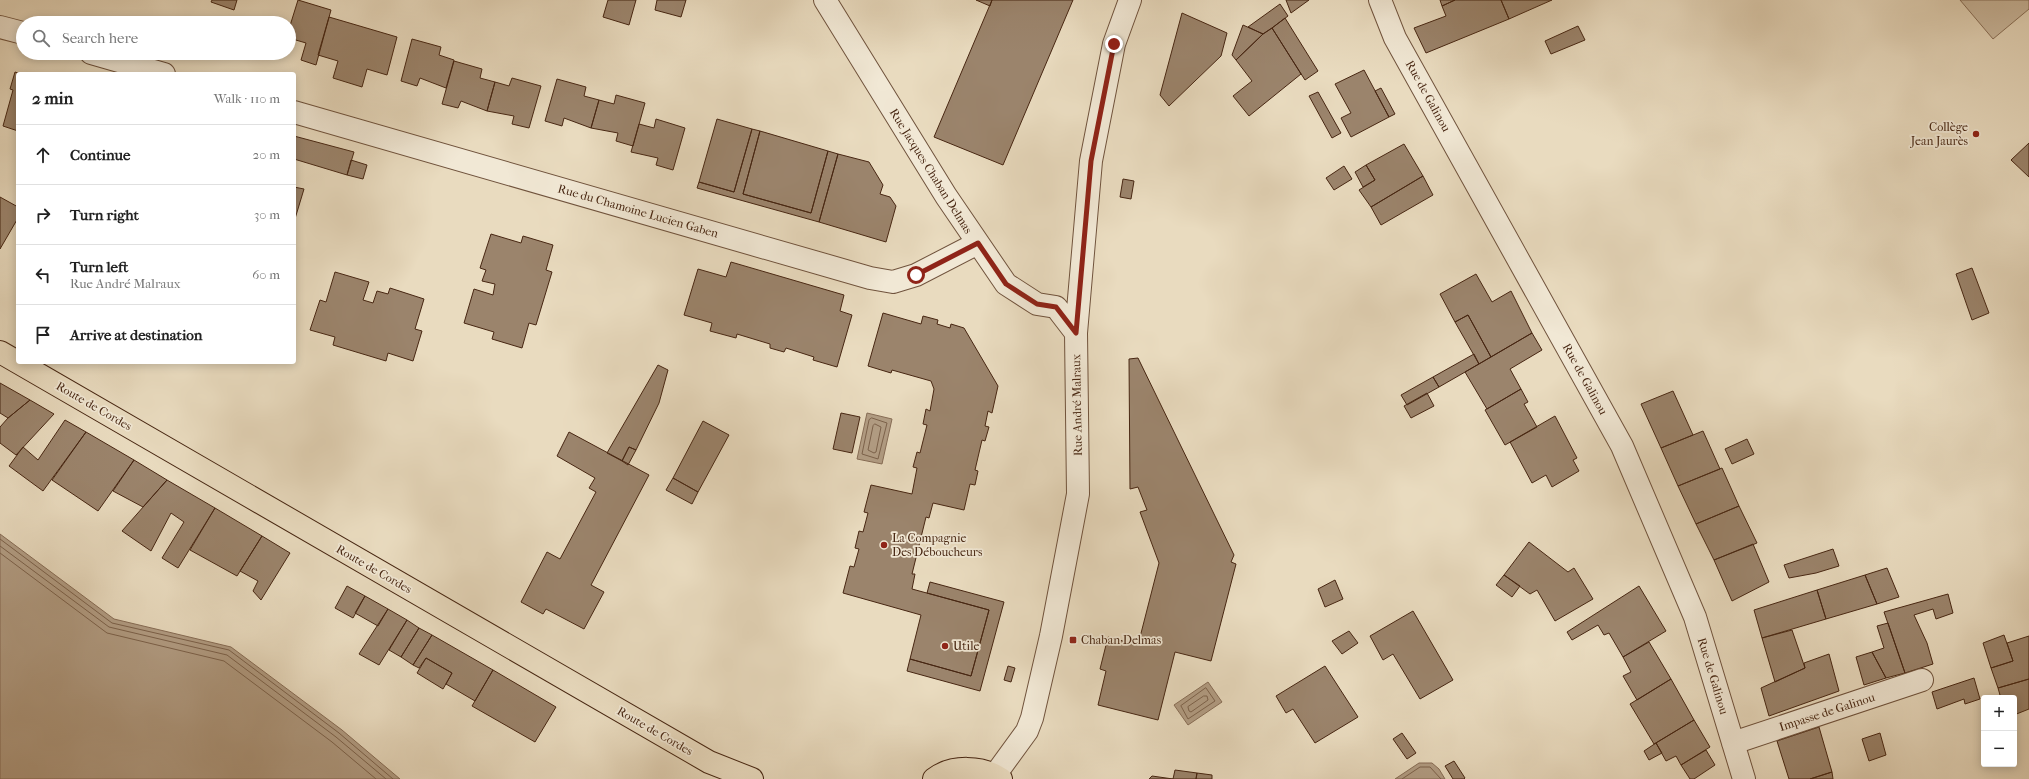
<!DOCTYPE html>
<html lang="en">
<head>
<meta charset="utf-8">
<style>
	:root { --surface:#fff; --page:#f6f6f6; --text:#222; --muted:#767676; --line:#e0e0e0 }
	body { margin:0; font-family:"IM FELL French Canon",serif; background:var(--page); color:var(--text) }
	.controls { position:absolute; right:12px; bottom:12px; display:grid; overflow:hidden; border-radius:4px; box-shadow:0 2px 10px #0003 }
	.controls button { width:36px; height:36px; display:grid; place-items:center; padding:0; border:0; border-bottom:1px solid var(--line); background:var(--surface); color:var(--text); font:20px sans-serif }
	.stop { position:absolute; width:12px; height:12px; margin:-9px; border:3px solid #8f2418; border-radius:50%; background:#fff }
	.stop.end { background:#8f2418; border-color:#fff; box-shadow:0 1px 4px #0008 }
	.list { margin:0; padding:0; list-style:none }
	h2 { display:flex; justify-content:space-between; align-items:center; height:52px; margin:0; padding:0 16px; font-size:17px }
	h2 small { font-size:13px; font-weight:400; color:var(--muted) }
	.list li { display:grid; grid-template-columns:26px 1fr auto; gap:12px; align-items:center; box-sizing:border-box; height:60px; padding:0 16px; border-top:1px solid var(--line) }
	.list b { display:block; font-size:15px; white-space:nowrap }
	.list p { margin:0; font-size:13px; white-space:nowrap; color:var(--muted) }
	.list em { font-size:13px; font-style:normal; color:var(--muted) }
	.icon { flex:none; width:22px; height:22px; fill:none; stroke:currentColor; stroke-width:2; stroke-linecap:round; stroke-linejoin:round }
	.map { position:relative; flex:none; width:2029px; height:779px; overflow:hidden }
	.search { position:absolute; background:var(--surface); box-shadow:0 2px 10px #0003; left:16px; top:16px; width:280px; height:44px; display:flex; align-items:center; gap:10px; box-sizing:border-box; padding:0 14px; border-radius:22px; color:var(--muted); font-size:15px }
	.panel { position:absolute; background:var(--surface); box-shadow:0 2px 10px #0003; left:16px; top:72px; width:280px; height:292px; border-radius:4px }
	.map>svg:first-child { display:block }
	.green { fill:#cdbca2; stroke:#8a715a }
	.water { fill:#b29d84; stroke:#876d56 }
	.lines { fill:none; stroke-linecap:round; stroke-linejoin:round }
	.shore { stroke:#7c624b; stroke-width:1 }
	.building { fill:#9b846c; stroke:#472612 }
	.minor-casing { stroke:#70533d; stroke-width:24 }
	.primary-casing { stroke:#472612; stroke-width:24 }
	.minor { stroke:#f1e8d5; stroke-width:22 }
	.primary { stroke:#e9dbbf; stroke-width:22 }
	.route { stroke:#8f2418; stroke-width:5 }
	.poi-dot { fill:#8f2418; stroke:#f1e8d5; stroke-width:1.5 }
	.labels { text-anchor:middle; stroke-width:3.5; stroke-linejoin:round; paint-order:stroke }
	.street-label { font-size:12px; fill:#472612; stroke:#f1e8d5 }
	.poi-label { font-size:12px; fill:#472612; stroke:#f1e8d5; text-anchor:start }
</style>
</head>
<body>
<div class="map">
<svg width="2029" height="779" viewBox="0 0 2029 779">
	<rect width="100%" height="100%" fill="#e9dbbf"/>
	<filter id="stains"><feTurbulence type="fractalNoise" baseFrequency=".005" numOctaves="4"/><feColorMatrix values="0 0 0 0 .2 0 0 0 0 .09 0 0 0 0 .02 0 0 0 .5 -.17"/></filter>
	<radialGradient id="worn" r=".72"><stop offset=".6" stop-color="#630" stop-opacity="0"/><stop offset="1" stop-color="#630" stop-opacity=".3"/></radialGradient>
	<path class="green" d="M1960 0H2029V9L1993 39Z"/>
	<path class="water" d="M867 413 892 419 882 464 857 459Z
		M0 534 114 619 231 647 342 730 400 779H0Z
		M1208 682 1222 702 1188 725 1174 705Z
		M1419 763H1432L1439 769 1445 779H1395Z"/>
	<g class="lines">
		<path class="shore" d="M872 418 887 423 878 459 862 454 869 420Z
			M875 424 881 427 876 452 874 453 868 450 873 426Z
			M0 539 112 623 229 650 339 733 393 779
			M0 546 109 627 227 655 336 737 386 779
			M0 553 107 633 224 661 332 742 376 779
			M1206 688 1215 701 1188 719 1181 706Z
			M1204 696H1207L1208 700 1191 712 1189 711 1188 707Z
			M1402 779 1420 767H1430L1441 779"/>
	</g>
	<path class="building" d="M212 0H237L234 10 211 2Z
		M298 0 331 10 316 65 301 60 306 43 289 38V29Z
		M608 0H636L629 25 603 17Z
		M657 0H686L681 17 655 10Z
		M976 0H992L990 6Z
		M992 0H1073L1003 165 934 137Z
		M1286 0H1309L1291 13Z
		M1440 0H1455L1442 6Z
		M1455 0H1501L1509 19 1426 53 1414 28 1446 16 1442 6Z
		M1501 0H1552L1509 19Z
		M1280 4 1288 16 1272 28 1263 34 1248 27Z
		M1182 13 1227 33 1221 56 1169 106 1160 95Z
		M329 17 397 37 387 75 367 69 362 87 333 78 338 61 318 55Z
		M1285 18 1318 71 1305 80 1272 28Z
		M1243 25 1263 34 1236 60 1232 55Z
		M1578 26 1585 40 1551 54 1545 41Z
		M1272 28 1301 74 1249 116 1233 96 1252 81 1236 60 1263 34Z
		M412 39 441 47 439 55 454 60 446 88 420 78 417 86 401 81Z
		M454 61 482 69 480 78 495 82 487 111 461 101 458 108 442 104Z
		M1364 70 1389 117 1351 137 1341 118 1351 113 1335 84Z
		M15 72 21 74H18V131L3 126 13 90 10 89Z
		M512 78 541 86 529 128 512 124 514 116 487 111 495 82 509 86Z
		M557 79 586 87 584 96 599 100 591 128 564 118 562 126 545 121Z
		M1381 88 1395 114 1389 117 1375 91Z
		M1318 92 1341 133 1332 138 1309 96Z
		M616 95 645 103 633 146 616 141 618 133 591 128 599 100 614 104Z
		M656 119 685 128 673 170 656 165 658 158 631 152 639 124 654 128Z
		M717 119 752 129 734 192 699 182Z
		M752 129 760 131 743 194 811 213 828 151 838 154 819 222 697 188 699 182 734 192Z
		M760 131 828 151 811 213 743 194Z
		M294 136 354 152 347 175 294 159Z
		M2029 143V177L2011 160Z
		M1404 144 1423 176 1371 207 1359 190 1375 180 1366 165Z
		M838 154 869 162 883 185 880 194 890 197 896 206 886 242 819 222Z
		M351 160 367 165 363 179 347 175Z
		M1366 165 1375 180 1363 187 1355 172Z
		M1344 166 1352 179 1334 190 1326 178Z
		M1423 176 1433 195 1381 225 1371 207Z
		M1123 179 1134 181 1131 199 1120 197Z
		M294 187 304 189 294 222Z
		M0 197 18 207V218L0 249Z
		M491 234 521 243 523 236 553 245 546 270 552 272 536 325 529 323 522 348 492 339 494 332 464 323 474 289 493 295 495 284 482 281 486 270 480 268Z
		M731 262 844 295 840 311 852 315 837 367 813 360 814 357 786 348 784 352 770 348V344L737 334 736 338 710 331 712 323 684 315 698 269 726 277Z
		M1972 268 1989 313 1972 320 1956 274Z
		M335 272 369 282 363 300 373 303 377 291 388 294 390 288 424 299 415 329 422 331 413 361 388 353 386 361 333 345 335 337 310 330 320 300 326 302Z
		M1476 274 1492 302 1511 291 1532 333 1491 357 1468 315 1455 322 1440 294Z
		M883 313 921 324 923 316 938 320 937 324 950 328 951 324 964 328 998 386 992 413 988 411 985 426 989 427 985 441 982 440 975 470 978 471 975 485 970 484 964 510 933 503 929 518 926 517 912 574H915L912 589 989 610 971 676 910 659 921 615 843 593 850 566 854 567 859 549 855 548 859 531 863 532 868 513 864 512 871 485 912 494 917 468 913 467 917 452 920 453 927 425 923 424 926 409 930 411 934 389 931 381 892 370 891 373 868 366Z
		M1468 315 1491 357 1479 364 1455 322Z
		M1532 333 1542 350 1510 369 1521 389 1487 409 1465 372Z
		M1474 354 1479 364 1439 387 1433 377Z
		M1138 358 1234 555 1231 562 1236 564 1211 661 1175 652 1158 720 1098 705 1106 671 1100 669 1108 637 1138 645 1159 563 1140 512 1147 510 1138 487 1130 489 1129 359Z
		M658 365 668 370 659 403 636 450 629 447 622 461 607 453Z
		M1433 377 1439 387 1407 405 1401 395Z
		M0 383 30 400 8 418 0 413Z
		M1521 389 1528 402 1524 404 1537 427 1505 445 1485 410Z
		M1673 391 1693 435 1661 448 1641 404Z
		M1427 393 1434 406 1411 418 1404 406Z
		M30 400 54 414 16 455 0 443V427L8 418Z
		M841 413 860 417 852 453 833 449Z
		M1555 416 1577 458 1573 460 1579 471 1552 487 1546 475 1532 483 1510 442Z
		M65 420 86 432 43 491 9 466 23 447 38 460Z
		M703 421 729 435 698 492 673 478Z
		M1703 431 1720 469 1678 486 1661 448Z
		M86 432 134 460 98 511 52 480Z
		M569 432 649 475 591 585 604 592 584 629 546 609 543 614 521 602 547 552 560 559 596 492 589 488 595 478 557 456Z
		M1747 439 1754 454 1732 464 1725 449Z
		M629 447 636 450 628 465 622 461Z
		M134 460 167 480 143 507 113 491Z
		M1722 468 1739 506 1696 524 1678 486Z
		M673 478 698 492 692 504 666 490Z
		M167 480 215 508 178 568 162 558 184 522 171 513 151 551 122 531Z
		M1739 506 1757 543 1714 560 1696 524Z
		M215 508 262 536 237 576 190 550Z
		M262 536 290 553 261 600 253 591 258 581 240 571Z
		M1529 542 1568 572 1574 568 1593 599 1555 621 1537 590 1530 594 1504 575Z
		M1753 544 1769 582 1732 601 1714 560Z
		M1833 549 1839 566 1816 573 1789 578 1784 565Z
		M1887 568 1899 597 1877 604 1865 575Z
		M1504 575 1520 586 1512 597 1496 585Z
		M1865 575 1877 604 1826 619 1817 590Z
		M1335 580 1343 599 1325 607 1318 589Z
		M930 582 1004 602 980 691 907 671 910 659 971 676 989 610 927 593Z
		M347 586 365 596 353 618 335 608Z
		M1639 586 1666 631 1623 657 1609 633 1604 635 1598 625 1572 640 1567 632Z
		M1817 590 1826 619 1762 638 1754 610Z
		M1948 594 1953 613 1936 619 1933 609 1914 615 1927 643 1933 664 1905 673 1884 612Z
		M365 596 388 609 378 626 355 613Z
		M388 609 407 620 379 665 359 654Z
		M1413 611 1453 680 1420 699 1393 654 1383 660 1370 636Z
		M407 620 419 628 401 657 389 650Z
		M1888 623 1905 673 1886 678 1872 652 1884 648 1877 626Z
		M419 628 432 635 413 665 401 657Z
		M1792 630 1805 668 1775 682 1762 638Z
		M1349 631 1358 643 1342 654 1332 641Z
		M432 635 493 670 475 701 446 684 452 673 426 658 419 668 413 665Z
		M2004 635 2013 661 1991 668 1983 643Z
		M2029 636V679L1998 688 1991 668 2013 661 2007 643Z
		M1649 642 1671 679 1637 700 1623 676 1631 672 1623 657Z
		M1872 652 1886 678 1864 685 1856 657Z
		M1829 654 1839 691 1769 716 1761 688 1805 668 1804 663Z
		M426 658 452 673 443 689 417 673Z
		M1008 666 1015 668 1011 682 1004 680Z
		M1325 666 1358 717 1315 743 1293 709 1286 713 1276 696Z
		M493 670 556 707 535 742 472 706Z
		M1974 678 1980 699 1965 704 1964 699 1937 709 1932 692Z
		M1671 679 1694 720 1654 744 1630 704Z
		M2029 679V709L2014 715V698H1995L2000 695 1998 688Z
		M1694 720 1710 747 1681 765 1676 756 1666 761 1656 743Z
		M1819 727 1832 772 1810 779H1789L1777 741Z
		M1402 733 1416 753 1407 759 1393 739Z
		M1880 733 1886 755 1869 761 1862 739Z
		M1656 743 1662 753 1649 760 1644 751Z
		M1706 750 1715 765 1694 779H1690L1681 765Z
		M1454 761 1465 778 1464 779H1453L1445 766Z
		M1175 770 1197 773 1196 779H1149L1152 776 1173 779Z
		M1832 772 1833 779H1810Z
		M1197 773 1212 775V779H1196Z"/>
	<g class="lines">
		<g class="minor-casing">
			<path id="minor" d="M825 0 946 196 1006 284 1037 304 1056 307 1076 333
				M1380 0 1395 38 1622 446 1695 617 1744 779
				M0 27 23 33
				M91 53 164 74
				M294 112 870 278 893 282 916 275 978 243
				M1733 743 1922 680
				M995 775 1027 731 1032 718 1051 636 1078 494 1076 333 1091 161 1114 44 1130 0"/>
		</g>
		<g class="primary-casing">
			<path id="primary" d="M0 352 709 762 752 779
				M934 779C952 765 982 766 1001 779"/>
		</g>
		<use href="#minor" class="minor"/>
		<use href="#primary" class="primary"/>
	</g>
	<g class="lines">
		<path class="route" d="M916 275 978 243 1006 284 1037 304 1056 307 1076 333 1091 161 1114 44"/>
	</g>
	<g class="poi-dot">
		<circle cx="1976" cy="134" r="4"/>
		<circle cx="884" cy="545" r="4"/>
		<rect x="1069" y="636" width="8" height="8" rx="2"/>
		<circle cx="945" cy="646" r="4"/>
	</g>
	<g class="labels">
		<g class="street-label">
			<text transform="translate(1428 96) rotate(61)" y="4">Rue de Galinou</text>
			<text transform="translate(931 171) rotate(58)" y="4">Rue Jacques Chaban Delmas</text>
			<text transform="translate(638 211) rotate(16)" y="4">Rue du Chamoine Lucien Gaben</text>
			<text transform="translate(1585 379) rotate(61)" y="4">Rue de Galinou</text>
			<text transform="translate(1077 405) rotate(-91)" y="4">Rue André Malraux</text>
			<text transform="translate(94 406) rotate(30)" y="4">Route de Cordes</text>
			<text transform="translate(374 569) rotate(30)" y="4">Route de Cordes</text>
			<text transform="translate(1713 676) rotate(73)" y="4">Rue de Galinou</text>
			<text transform="translate(1827 712) rotate(-18)" y="4">Impasse de Galinou</text>
			<text transform="translate(655 731) rotate(30)" y="4">Route de Cordes</text>
		</g>
		<g class="poi-label">
			<text x="1968" y="131" text-anchor="end">Collège<tspan x="1968" dy="14">Jean Jaurès</tspan></text>
			<text x="892" y="542">La Compagnie<tspan x="892" dy="14">Des Déboucheurs</tspan></text>
			<text x="1081" y="644">Chaban Delmas</text>
			<text x="953" y="650">Utile</text>
		</g>
	</g>
	<rect width="100%" height="100%" filter="url(#stains)"/>
	<rect width="100%" height="100%" fill="url(#worn)"/>
</svg>
<div class="controls">
<button>+</button>
<button>−</button>
</div>
<div class="stop" style="left:916px;top:275px"></div>
<div class="stop end" style="left:1114px;top:44px"></div>
<div class="search"><svg class="icon" aria-label="search" viewBox="0 0 24 24"><circle cx="10" cy="10" r="6"/><path d="M15 15l6 6"/></svg>Search here</div>
<section class="panel">
<h2>2 min<small>Walk · 110 m</small></h2>
<ul class="list">
<li><svg class="icon" aria-label="ahead" viewBox="0 0 24 24"><path d="M12 20V5M6 11l6-6 6 6"/></svg><div><b>Continue</b></div><em>20 m</em></li>
<li><svg class="icon" aria-label="right" viewBox="0 0 24 24"><path d="M7 20v-9h11M14 6l5 5-5 5"/></svg><div><b>Turn right</b></div><em>30 m</em></li>
<li><svg class="icon" aria-label="left" viewBox="0 0 24 24"><path d="M17 20v-9H6M10 6l-5 5 5 5"/></svg><div><b>Turn left</b><p>Rue André Malraux</p></div><em>60 m</em></li>
<li><svg class="icon" aria-label="arrive" viewBox="0 0 24 24"><path d="M6 21V4h12l-3 4 3 4H6"/></svg><div><b>Arrive at destination</b></div></li>
</ul>
</section>
</div>
</body>
</html>
